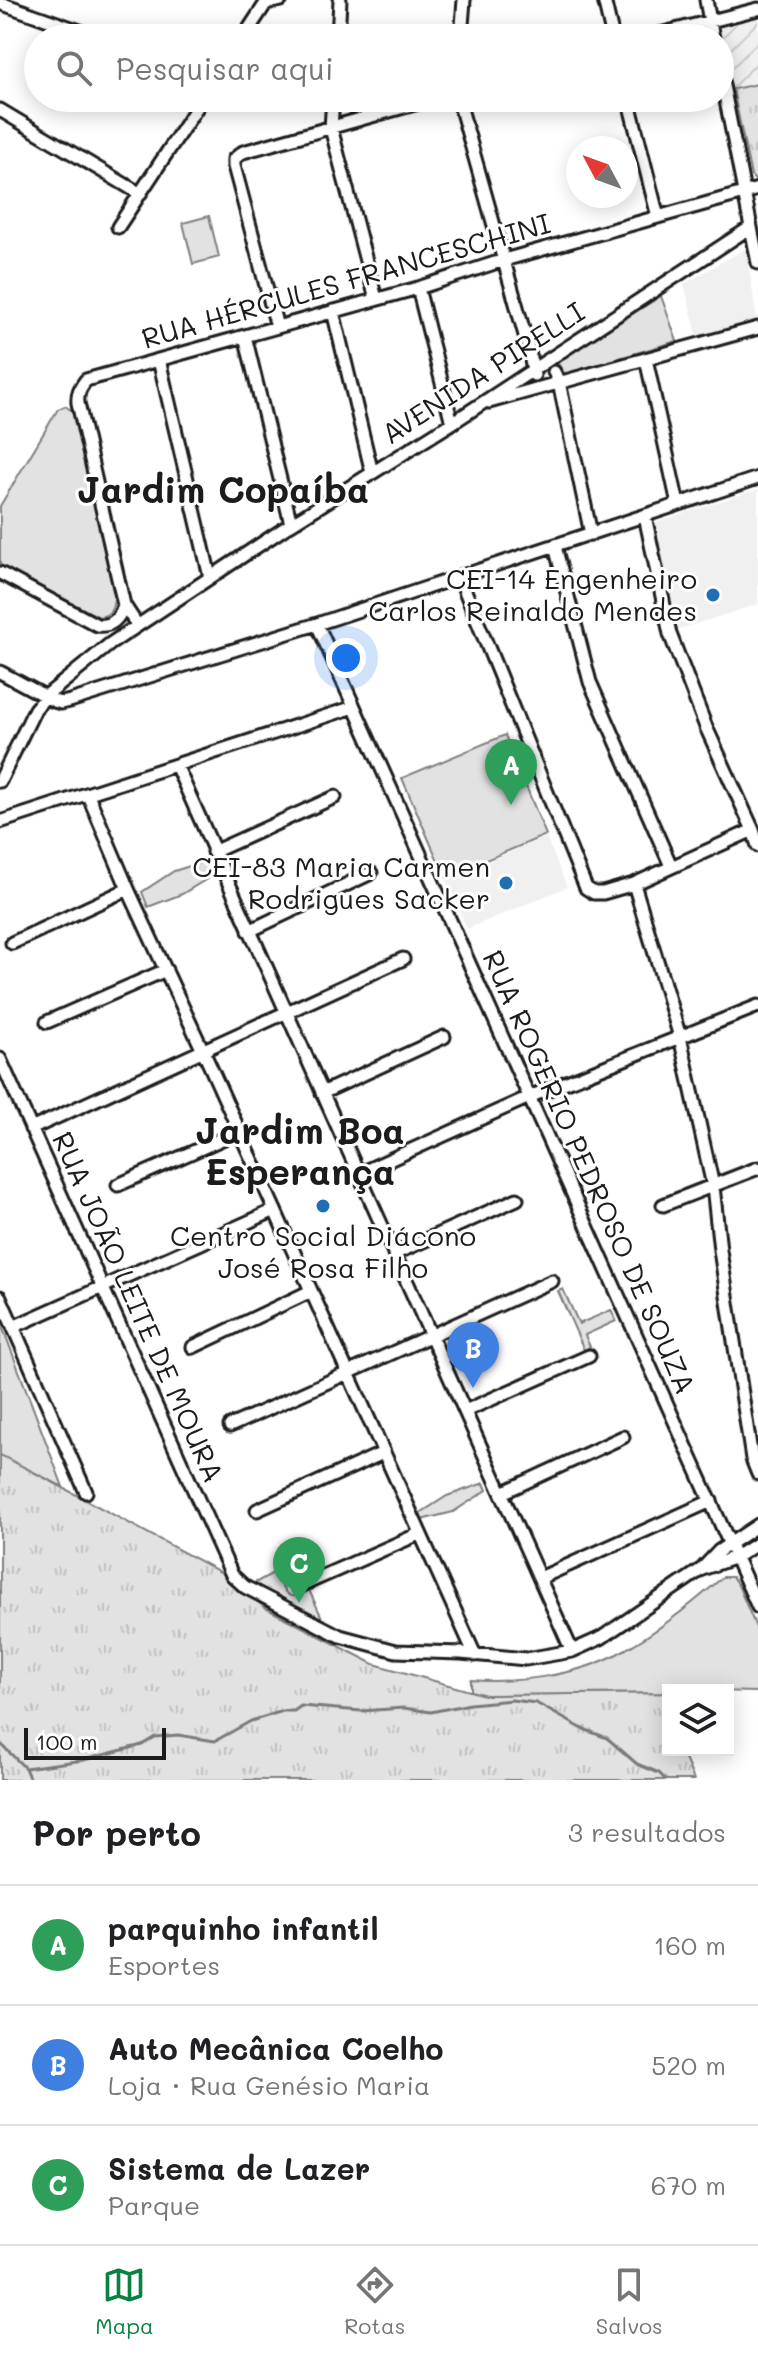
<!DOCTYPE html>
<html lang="pt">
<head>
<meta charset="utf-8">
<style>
	:root { --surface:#fff; --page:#f6f6f6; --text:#202124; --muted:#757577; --line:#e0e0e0; --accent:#0b8043 }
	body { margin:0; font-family:Mali,sans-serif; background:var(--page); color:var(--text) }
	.controls { position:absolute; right:24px; bottom:24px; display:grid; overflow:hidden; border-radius:0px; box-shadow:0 4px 20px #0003 }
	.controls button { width:72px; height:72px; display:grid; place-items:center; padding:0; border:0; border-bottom:2px solid var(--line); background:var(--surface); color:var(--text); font:40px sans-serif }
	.compass { position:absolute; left:566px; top:136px; width:72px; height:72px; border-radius:50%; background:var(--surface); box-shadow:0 4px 20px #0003; rotate:311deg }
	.scale { position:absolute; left:24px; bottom:20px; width:142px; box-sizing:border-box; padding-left:8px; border:4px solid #1c1c1c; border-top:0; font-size:22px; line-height:28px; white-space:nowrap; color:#1c1c1c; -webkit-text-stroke:6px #fff; paint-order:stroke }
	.you { position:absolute; left:346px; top:658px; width:28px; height:28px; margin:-20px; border:6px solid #fff; border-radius:50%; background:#1a73e8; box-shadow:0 0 0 12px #1a73e833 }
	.badge { display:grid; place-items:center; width:52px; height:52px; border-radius:50%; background:var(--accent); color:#fff; font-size:26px; font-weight:700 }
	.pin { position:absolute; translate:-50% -66px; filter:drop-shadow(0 2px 4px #0008) }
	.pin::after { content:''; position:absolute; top:42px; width:28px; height:24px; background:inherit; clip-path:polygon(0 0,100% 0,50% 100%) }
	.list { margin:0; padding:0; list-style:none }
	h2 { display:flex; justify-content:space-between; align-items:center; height:104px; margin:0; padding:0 32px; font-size:34px }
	h2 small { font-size:26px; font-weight:400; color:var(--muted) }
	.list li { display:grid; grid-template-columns:52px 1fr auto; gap:24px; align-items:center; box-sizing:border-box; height:120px; padding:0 32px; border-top:2px solid var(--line) }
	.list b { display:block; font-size:30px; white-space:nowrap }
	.list p { margin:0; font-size:26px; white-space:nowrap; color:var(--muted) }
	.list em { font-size:26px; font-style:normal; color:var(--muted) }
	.icon { flex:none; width:44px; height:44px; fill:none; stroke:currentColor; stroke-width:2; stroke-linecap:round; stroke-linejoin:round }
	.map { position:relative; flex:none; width:758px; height:1780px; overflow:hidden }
	.search { position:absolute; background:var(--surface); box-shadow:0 4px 20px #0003; left:24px; right:24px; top:24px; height:88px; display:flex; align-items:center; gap:20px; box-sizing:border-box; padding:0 28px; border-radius:44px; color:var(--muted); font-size:30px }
	.sheet { height:464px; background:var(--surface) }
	nav { display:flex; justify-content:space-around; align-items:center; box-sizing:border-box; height:112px; border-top:2px solid var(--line); background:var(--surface); font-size:22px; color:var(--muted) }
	nav a { display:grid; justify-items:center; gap:4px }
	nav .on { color:var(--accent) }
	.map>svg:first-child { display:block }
	.built { fill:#f0f0f0 }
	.industrial { fill:url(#industrial-furrows) }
	.grass { fill:url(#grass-tufts); stroke:#7f7f7f; stroke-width:2 }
	.green { fill:#e2e2e2; stroke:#7f7f7f; stroke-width:2 }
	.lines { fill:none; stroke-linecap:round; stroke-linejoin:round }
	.stream { stroke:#7a7a7a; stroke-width:3 }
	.street-casing { stroke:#1c1c1c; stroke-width:17 }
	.street { stroke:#fff; stroke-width:11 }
	.poi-dot { fill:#1f6fb2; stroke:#fff; stroke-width:3 }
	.labels { text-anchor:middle; stroke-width:6; stroke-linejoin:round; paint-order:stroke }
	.street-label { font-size:28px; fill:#1c1c1c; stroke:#fff }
	.poi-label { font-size:28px; fill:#1c1c1c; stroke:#fff; text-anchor:end }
	.district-label { font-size:36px; font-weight:bold; fill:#1c1c1c; stroke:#fff }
</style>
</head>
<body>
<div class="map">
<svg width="758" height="1780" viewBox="0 0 758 1780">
	<defs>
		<pattern id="industrial-furrows" width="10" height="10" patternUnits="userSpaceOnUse" patternTransform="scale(2)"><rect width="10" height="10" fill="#f0f0f0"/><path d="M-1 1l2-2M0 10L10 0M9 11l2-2" fill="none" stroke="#cdcdcd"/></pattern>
		<pattern id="grass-tufts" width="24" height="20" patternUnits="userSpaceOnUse" patternTransform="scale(2)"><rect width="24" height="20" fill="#e2e2e2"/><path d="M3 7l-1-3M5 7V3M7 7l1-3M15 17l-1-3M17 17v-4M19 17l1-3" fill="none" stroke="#c1c1c1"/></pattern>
	</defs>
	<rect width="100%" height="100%" fill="#fff"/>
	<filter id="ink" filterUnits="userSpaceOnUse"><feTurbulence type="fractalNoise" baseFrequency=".0125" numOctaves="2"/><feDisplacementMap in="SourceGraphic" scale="16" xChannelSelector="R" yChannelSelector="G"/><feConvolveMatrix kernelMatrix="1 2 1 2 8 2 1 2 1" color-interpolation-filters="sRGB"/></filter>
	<g filter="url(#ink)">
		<path class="built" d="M746 248 757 320 698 338 684 284Z
			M758 489V604L677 630 654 523Z
			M546 837 567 887 467 929 446 879Z"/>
		<path class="industrial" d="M758 18V84L733 89 720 31 722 28Z"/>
		<path class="grass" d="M758 84V179L755 180 751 176 733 89Z
			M0 1454 224 1574 265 1608 374 1664 484 1695 668 1693V1750H691L683 1754 694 1780H0Z"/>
		<path class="green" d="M209 216 219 257 193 264 183 223Z
			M661 296 677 341 565 374 557 362Z
			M65 406 74 412 76 420 114 595C114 607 112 615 99 617L0 566V506L58 409Z
			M505 735 546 835 445 877 402 778Z
			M209 860 215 874 182 894 148 907 142 892 174 871Z
			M563 1289 579 1324 611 1310 616 1321 585 1335 590 1347 584 1350 558 1291Z
			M0 1323 5 1334 63 1487 0 1455Z
			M484 1483 487 1490 453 1512 421 1520 419 1514 447 1496Z
			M275 1572C283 1591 287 1605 309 1590L324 1622 251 1585Z
			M723 1577H732L738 1585 758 1632V1692L668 1690V1693L486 1695 471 1691V1680C515 1684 578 1675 617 1654 655 1634 691 1605 723 1577Z"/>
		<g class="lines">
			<path class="stream" d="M0 1743 25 1768 30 1780
				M25 1768 84 1760 142 1745 155 1737 178 1735 215 1741 251 1721 283 1711H294L301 1706 361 1711 404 1708 431 1712 470 1704 512 1700 536 1703 581 1728 607 1738 637 1764 659 1773 666 1780"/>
			<g class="street-casing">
				<path id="street" d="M604 0 613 38
					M706 0 713 38
					M0 3 100 38
					M266 3 281 0
					M243 38 266 3
					M338 38 340 0
					M461 38 464 0
					M644 38 758 9
					M720 70 758 263
					M333 98 331 128 376 299
					M458 98 528 346 534 375
					M628 98 658 217
					M0 110 139 193
					M118 227 203 98
					M418 288 452 423
					M333 311 372 473
					M277 327 234 166V159L243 152 436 98
					M245 336 291 524
					M646 359 678 504
					M159 360 210 577
					M554 372 559 382 591 534
					M489 402 758 328
					M645 516 670 634 706 727 753 830 758 846
					M555 546 590 682 671 866
					M0 573 97 625C112 627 119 619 124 605
					M459 576 586 888 594 893H603L634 884 753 830
					M317 624 758 1607
					M137 625 124 605 78 403C77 393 80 388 86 380L418 288 504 260 758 189
					M0 672 54 701 61 703 70 701 317 624 758 478
					M176 765 572 1651
					M0 781 35 709 46 696 110 644 291 524 452 423 751 227
					M88 795 128 889 210 1066 475 1655
					M0 822 354 707
					M213 852 335 797
					M634 884 680 1037 713 1186 720 1250 752 1459 758 1474
					M249 931 371 873
					M12 943 128 889
					M47 1022 166 970
					M0 1059 232 1575 245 1587 340 1636 396 1651 461 1653 526 1659 572 1651 601 1638 702 1569 719 1551 758 1525
					M322 1093 444 1037
					M31 1129 403 959
					M358 1174 529 1097 758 1006
					M118 1185 240 1131
					M663 1205 758 1168
					M394 1254 517 1199
					M0 1297 86 1492
					M13 1327 275 1210
					M193 1347 311 1291
					M465 1411 589 1356
					M230 1426 552 1281
					M502 1493 623 1437
					M257 1510 383 1453
					M702 1569 736 1557 758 1543
					M540 1578 711 1501
					M298 1587 419 1534"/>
			</g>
			<use href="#street" class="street"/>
		</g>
	</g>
	<g class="poi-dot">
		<circle cx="713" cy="595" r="8"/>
		<circle cx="506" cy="883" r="8"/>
		<circle cx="323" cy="1206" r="8"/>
	</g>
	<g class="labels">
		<g class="street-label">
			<text transform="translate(346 281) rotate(-16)" y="10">RUA HÉRCULES FRANCESCHINI</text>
			<text transform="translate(483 373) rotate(-33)" y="10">AVENIDA PIRELLI</text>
			<text transform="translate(589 1172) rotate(66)" y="10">RUA ROGERIO PEDROSO DE SOUZA</text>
			<text transform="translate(138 1307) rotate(66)" y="10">RUA JOÃO LEITE DE MOURA</text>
		</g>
		<g class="poi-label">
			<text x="697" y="589">CEI-14 Engenheiro<tspan x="697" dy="32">Carlos Reinaldo Mendes</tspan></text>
			<text x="490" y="877">CEI-83 Maria Carmen<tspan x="490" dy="32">Rodrigues Sacker</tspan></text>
			<text x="323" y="1246" text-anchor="middle">Centro Social Diácono<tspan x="323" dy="32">José Rosa Filho</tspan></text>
		</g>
		<g class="district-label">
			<text x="223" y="503">Jardim Copaíba</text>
			<text x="300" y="1144">Jardim Boa<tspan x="300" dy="41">Esperança</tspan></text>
		</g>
	</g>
</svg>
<div class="controls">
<button><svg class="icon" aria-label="layers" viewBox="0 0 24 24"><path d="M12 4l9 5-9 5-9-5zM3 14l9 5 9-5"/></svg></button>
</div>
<svg class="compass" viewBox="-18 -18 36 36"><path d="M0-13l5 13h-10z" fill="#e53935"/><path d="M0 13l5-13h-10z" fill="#757577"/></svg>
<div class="scale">100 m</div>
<div class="you"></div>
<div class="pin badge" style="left:511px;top:805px;background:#2e9e5b">A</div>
<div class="pin badge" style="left:473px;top:1388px;background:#3f7fe0">B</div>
<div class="pin badge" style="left:299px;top:1603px;background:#2e9e5b">C</div>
<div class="search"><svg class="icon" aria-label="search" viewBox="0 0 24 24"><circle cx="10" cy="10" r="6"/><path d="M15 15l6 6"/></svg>Pesquisar aqui</div>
</div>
<section class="sheet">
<h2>Por perto<small>3 resultados</small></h2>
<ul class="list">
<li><span class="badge" style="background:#2e9e5b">A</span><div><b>parquinho infantil</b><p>Esportes</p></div><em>160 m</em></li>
<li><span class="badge" style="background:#3f7fe0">B</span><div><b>Auto Mecânica Coelho</b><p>Loja · Rua Genésio Maria</p></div><em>520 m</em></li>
<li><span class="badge" style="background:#2e9e5b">C</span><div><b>Sistema de Lazer</b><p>Parque</p></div><em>670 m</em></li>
</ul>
</section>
<nav>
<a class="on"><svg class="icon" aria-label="map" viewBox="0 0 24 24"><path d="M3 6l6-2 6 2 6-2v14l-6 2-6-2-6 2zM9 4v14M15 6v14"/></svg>Mapa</a>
<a><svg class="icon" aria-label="directions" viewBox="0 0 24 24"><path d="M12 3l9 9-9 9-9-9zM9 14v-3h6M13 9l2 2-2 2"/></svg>Rotas</a>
<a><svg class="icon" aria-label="saved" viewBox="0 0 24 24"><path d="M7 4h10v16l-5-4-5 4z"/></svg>Salvos</a>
</nav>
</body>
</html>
